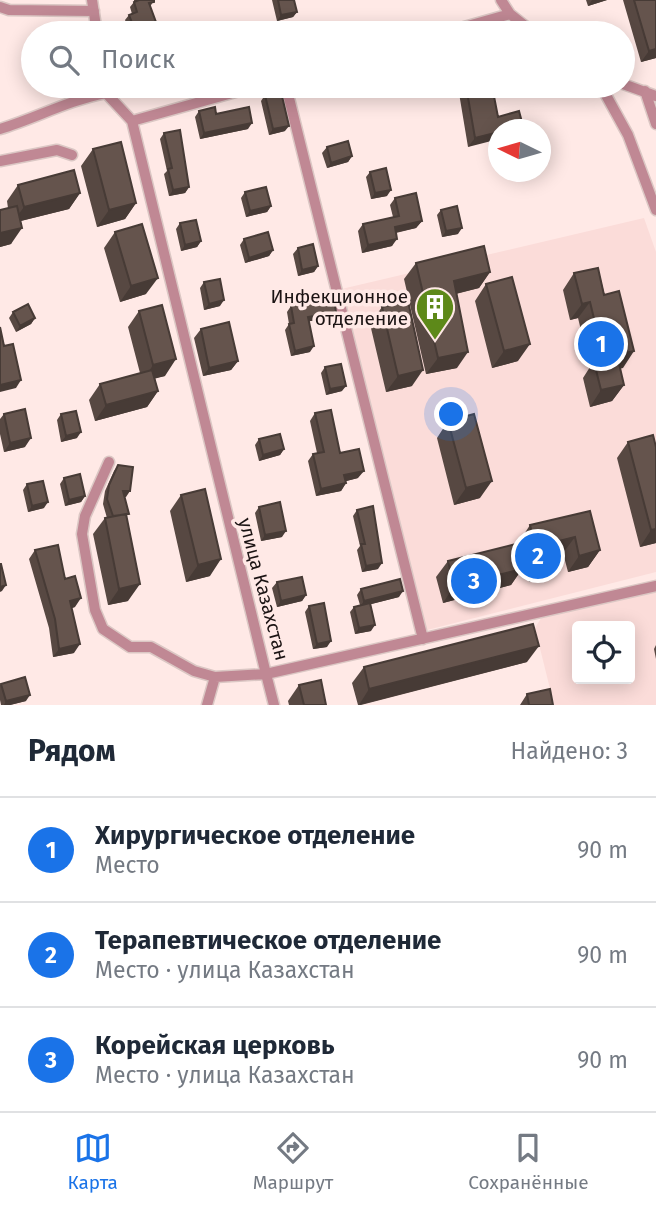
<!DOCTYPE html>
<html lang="ru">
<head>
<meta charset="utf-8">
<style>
	:root { --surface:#fff; --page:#f6f6f7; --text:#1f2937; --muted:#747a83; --line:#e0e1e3; --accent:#1a73e8 }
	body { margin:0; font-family:"Fira Sans",sans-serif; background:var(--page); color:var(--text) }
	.controls { position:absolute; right:21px; bottom:21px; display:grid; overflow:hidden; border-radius:7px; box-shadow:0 4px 18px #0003 }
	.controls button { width:63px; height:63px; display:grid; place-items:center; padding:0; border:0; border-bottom:2px solid var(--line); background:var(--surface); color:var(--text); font:35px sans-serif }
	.compass { position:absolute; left:488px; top:119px; width:63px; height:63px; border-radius:50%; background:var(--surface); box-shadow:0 4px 18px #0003; rotate:275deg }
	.you { position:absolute; left:452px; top:415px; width:24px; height:24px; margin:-18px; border:5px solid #fff; border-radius:50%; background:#1a73e8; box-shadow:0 0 0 10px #1a73e833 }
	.badge { display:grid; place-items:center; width:46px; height:46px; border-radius:50%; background:var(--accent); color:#fff; font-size:23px; font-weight:700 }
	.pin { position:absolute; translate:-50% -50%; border:4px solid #fff; box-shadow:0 2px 7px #0006 }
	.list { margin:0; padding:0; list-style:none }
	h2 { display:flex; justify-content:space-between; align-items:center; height:91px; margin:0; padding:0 28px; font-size:30px }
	h2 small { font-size:23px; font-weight:400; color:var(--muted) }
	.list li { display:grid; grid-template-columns:46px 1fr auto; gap:21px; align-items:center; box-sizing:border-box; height:105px; padding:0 28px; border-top:2px solid var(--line) }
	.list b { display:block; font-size:26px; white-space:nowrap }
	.list p { margin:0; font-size:23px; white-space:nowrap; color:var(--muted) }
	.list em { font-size:23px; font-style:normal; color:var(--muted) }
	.icon { flex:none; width:38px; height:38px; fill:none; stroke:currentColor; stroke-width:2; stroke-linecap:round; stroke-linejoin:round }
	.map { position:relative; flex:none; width:656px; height:705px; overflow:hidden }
	.search { position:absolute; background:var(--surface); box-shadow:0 4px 18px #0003; left:21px; right:21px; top:21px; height:77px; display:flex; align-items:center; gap:18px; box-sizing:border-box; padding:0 24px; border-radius:38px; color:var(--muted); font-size:26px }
	.sheet { height:406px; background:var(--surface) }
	nav { display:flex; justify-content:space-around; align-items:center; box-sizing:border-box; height:98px; border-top:2px solid var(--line); background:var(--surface); font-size:19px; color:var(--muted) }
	nav a { display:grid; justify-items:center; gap:4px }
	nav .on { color:var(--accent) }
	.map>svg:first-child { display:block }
	.built { fill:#fbdcd9; fill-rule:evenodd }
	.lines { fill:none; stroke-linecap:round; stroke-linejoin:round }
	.minor-casing { stroke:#dbc7c4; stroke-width:13 }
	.minor { stroke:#c08894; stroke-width:10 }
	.wall { fill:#574842 }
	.shaded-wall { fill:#473b36 }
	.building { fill:#65544d; stroke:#473b36; stroke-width:2 }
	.labels { text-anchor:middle; stroke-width:7; stroke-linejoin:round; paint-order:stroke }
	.poi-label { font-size:19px; fill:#1b1313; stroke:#ffe9e6; text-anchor:end }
	.street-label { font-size:19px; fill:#1b1313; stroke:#ffe9e6 }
</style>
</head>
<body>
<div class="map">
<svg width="656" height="705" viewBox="0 0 656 705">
	<rect width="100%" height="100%" fill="#ffe9e6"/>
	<path class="built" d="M644 218 656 252V572L423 631 333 291Z
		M656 591V705H554L535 628 543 615ZM577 626H630V679H577Z"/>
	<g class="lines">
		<g class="minor-casing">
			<path id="minor" d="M92 0 97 33
				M501 0 510 14 534 33
				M0 7 9 10 94 11
				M443 33 510 14
				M623 84 656 96
				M105 86 106 93 132 121
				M257 86 132 121 266 674 656 586
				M286 86 423 639
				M601 86 628 135 656 210
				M645 91 656 124
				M0 129C36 118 69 100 106 93
				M0 161 57 150 72 155
				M109 462 85 516 82 534 95 610 103 629 130 647H151L194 671 215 677
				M207 705 215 677 266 674 274 705"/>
		</g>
		<use href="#minor" class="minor"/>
	</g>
	<path class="wall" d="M134 0H154L150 7 160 33H130L125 20 129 15 132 14 130 7 134 2Z
		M272 0H294L297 12 293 17 277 21Z
		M586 0H607L588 6Z
		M623 0H656V58L641 62Z
		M439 86H492L498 117 523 126 520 130H499L468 147 459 93 442 97Z
		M265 95 285 131 269 135 261 101Z
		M199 111 216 114 248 129 200 139 195 117Z
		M164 133 189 187 185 193 169 196 164 174 167 171 160 139Z
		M327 147 352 156 348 162 327 168 322 153Z
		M93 149 136 203 125 219 97 227 81 166Z
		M370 172 387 196 371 199 366 177Z
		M18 185 80 193 69 209 21 221 11 244 0 247V210L8 208 7 201Z
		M245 192 271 206 267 212 246 217 241 198Z
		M395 198 422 221 416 228 396 233 392 246 362 253 358 231 363 224 393 217 390 205Z
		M441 210 458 234 442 237 437 215Z
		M180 223 201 241 197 247 181 251 176 229Z
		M115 232 146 294 120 302 104 248Z
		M244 239 273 250 269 256 245 263 240 245Z
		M298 248 318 266 314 272 298 276 293 254Z
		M416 263 490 272 479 288 456 294 457 368 426 374 404 279Z
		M598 268 623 368H620L624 385 612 401 590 407 583 378 590 367 578 318 570 320 563 290 574 273Z
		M204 282 220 306 204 310 200 288Z
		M486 284 518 361 492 368 475 301Z
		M291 306 336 312 332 318 309 321 310 352 291 356 285 330 289 324 287 312Z
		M382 307 412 386 386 392 370 324Z
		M139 311 165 376 155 378 158 391 147 407 95 421 89 400 100 384 140 373 128 327Z
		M13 312 35 318 31 324 16 332 9 318Z
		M201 329 238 361 231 370 203 376 194 338Z
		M325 367 342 391 326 395 321 373Z
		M315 413 340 453 358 478 346 481V483L341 491 316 496 308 461 313 454 317 453 310 421Z
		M4 414 25 447 4 452 0 434V419Z
		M61 414 77 438 61 442 57 420Z
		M448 421 480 498 454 505 437 438Z
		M259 439 284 449 280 455 259 461 255 445Z
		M628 442 656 447V543L640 547 617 458Z
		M118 465 126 497H125L128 601 108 605 93 534 105 518H107L103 504 105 491 114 471Z
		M64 478 85 496 81 502 65 506 60 484Z
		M27 484 44 508 28 512 23 490Z
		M181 495 210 576 186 582 170 511Z
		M259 507 282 537 261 541 255 513Z
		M357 510 378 569 362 572 357 550 360 546 353 516Z
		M590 511 600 550 588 567 568 572 563 553 558 554 560 561 548 578 529 582 519 542 530 525Z
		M35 550 65 579 75 607 72 608 74 653 53 657 49 628 29 559Z
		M448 561 522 569 511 585 443 603 436 577Z
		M277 582 306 595 302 601 277 607 272 588Z
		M361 589 399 597 371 604V631L355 634 350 612 354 607 360 605 357 595Z
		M309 606 327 647 313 649 305 612Z
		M656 645V659L654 649Z
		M527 662 361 705H358L352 683 364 667Z
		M1 684 26 701 10 705H1L0 700V685Z
		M299 685 326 705H289L288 701Z
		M527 694 553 705H520Z"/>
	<path class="shaded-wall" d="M592 0H607L588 6Z
		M297 12 293 17 277 21 281 15Z
		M656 49V58L641 62 649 51Z
		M460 86H465L459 93 442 97 448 88Z
		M252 123 248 129 200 139 204 133Z
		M289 126 285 131 269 135 273 129Z
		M499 132V139L468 147 475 138Z
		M352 156 348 162 327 168 331 163Z
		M189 187 185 193 169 196 173 190Z
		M391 190 387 196 371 199 375 193Z
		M80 193 69 209 12 223 24 207Z
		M136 203 125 219 97 227 109 210Z
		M271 206 267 212 246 217 250 211Z
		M422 221 416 228 389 234 395 227Z
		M22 228 11 244 0 247V233Z
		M462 228 458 234 442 237 446 231Z
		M397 239 392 246 362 253 368 245Z
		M201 241 197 247 181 251 185 245Z
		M273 250 269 256 245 263 249 258Z
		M318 266 314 272 298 276 302 270Z
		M490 272 479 288 442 297 454 281Z
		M158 278 146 294 120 302 131 286Z
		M224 300 220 306 204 310 209 304Z
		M590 302 578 318 570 320 582 304Z
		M336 312 332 318 304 322 308 317Z
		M35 318 31 324 16 332 20 326Z
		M530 344 518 361 492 368 504 351Z
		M314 346 310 352 291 356 295 351Z
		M634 351 623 368 605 372 617 355Z
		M468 352 457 368 426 374 438 358Z
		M176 359 165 376 142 382 153 365Z
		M238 361 231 370 203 376 209 368Z
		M423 370 412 386 386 392 398 376Z
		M21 380 16 388 0 392V385Z
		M624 385 612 401 590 407 601 390Z
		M346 386 342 391 326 395 330 389Z
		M158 391 147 407 95 421 106 405Z
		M81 432 77 438 61 442 66 436Z
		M31 438 25 447 4 452 10 443Z
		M284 449 280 455 259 461 263 455Z
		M364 471 358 478 339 483 344 475Z
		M492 481 480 498 454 505 466 488Z
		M346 483 341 491 316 496 321 489Z
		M123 491H130L126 497 119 496Z
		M85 496 81 502 65 506 69 500Z
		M48 502 44 508 28 512 32 506Z
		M656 529V543L640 547 651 530Z
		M286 531 282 537 261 541 265 535Z
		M575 537 563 553 543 558 555 542Z
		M600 550 588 567 568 572 579 556Z
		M221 559 210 576 186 582 198 565Z
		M560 561 548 578 529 582 540 566Z
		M382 563 378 569 362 572 366 566Z
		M522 569 511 585 443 603 454 586Z
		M140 584 128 601 108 605 119 589Z
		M6 585 2 591 0 592V587Z
		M403 591 399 597 360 607 364 601Z
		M306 595 302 601 277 607 281 601Z
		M81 598 75 607 64 610 70 601Z
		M375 625 371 631 355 634 359 628Z
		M331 641 327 647 313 649 317 644Z
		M80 644 74 653 53 657 59 649Z
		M539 646 527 662 359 705 369 689Z
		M30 695 26 701 10 705H4L6 701Z"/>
	<path class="building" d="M139 0H154V2L149 3 160 33H136L129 15 137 12 134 2Z
		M278 0H294L297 12 281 15Z
		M634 0H656V49L649 51Z
		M447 86H460L448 88Z
		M466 86H492L498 117 519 111 523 126 509 130H499V132L475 138Z
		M281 92 289 126 273 129 265 95Z
		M215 107 216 114 249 107 252 123 204 133 199 111Z
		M180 130 189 187 173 190 168 169 172 168 164 133Z
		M348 141 352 156 331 163 327 147Z
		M121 142 136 203 109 210 93 149Z
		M386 168 391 190 375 193 370 172Z
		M74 170 80 193 24 207 18 185Z
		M266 187 271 206 250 211 245 192Z
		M416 193 422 221 395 227 397 239 368 245 363 224 399 216 395 198Z
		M17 206 22 228 0 233V210Z
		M457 206 462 228 446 231 441 210Z
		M196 220 201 241 185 245 180 223Z
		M142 224 158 278 131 286 115 232Z
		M268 232 273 250 249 258 244 239Z
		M313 244 318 266 302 270 298 248Z
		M484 246 490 272 454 281 468 352 438 358 416 263Z
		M598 268 604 295 619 291 634 351 617 355 624 385 601 390 594 362 604 360 590 302 582 304 574 273Z
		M512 277 530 344 504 351 486 284Z
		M220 279 224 300 209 304 204 282Z
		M334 299 336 312 308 317 314 346 295 351 289 324 294 323 291 306Z
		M408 301 423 370 398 376 382 307Z
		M28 304 35 318 20 326 13 312Z
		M162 305 176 359 153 365 139 311Z
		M229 322 238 361 209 368 201 329Z
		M0 327 4 346 13 344 21 380 0 385Z
		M341 364 346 386 330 389 325 367Z
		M152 370 158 391 106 405 100 384Z
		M25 409 31 438 10 443 4 414Z
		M331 410 340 453 359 449 364 471 344 475 346 483 321 489 313 454 324 452 315 413Z
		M76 411 81 432 66 436 61 414Z
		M474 414 492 481 466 488 448 421Z
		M280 434 284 449 263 455 259 439Z
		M653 435 656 447V529L651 530 628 442Z
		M118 465 133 467 130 491H123L129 514 113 516 107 499 109 485Z
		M80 474 85 496 69 500 64 478Z
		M43 481 48 502 32 506 27 484Z
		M205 489 221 559 198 565 181 495Z
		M280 502 286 531 265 535 259 507Z
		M373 506 382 563 366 566 361 544H365L357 510Z
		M590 511 600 550 579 556 575 537 555 542 560 561 540 566 530 525Z
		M126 514 140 584 119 589 105 518Z
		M516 544 522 569 454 586 448 561Z
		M58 545 65 579 75 576 81 598 70 601 80 644 59 649 55 619 35 550Z
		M0 564H1L6 585 0 587Z
		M302 577 306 595 281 601 277 582Z
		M400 579 403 591 364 601 361 589Z
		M324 603 331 641 317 644 309 606Z
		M370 603 375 625 359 628 354 607Z
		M533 624 539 646 369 689 364 667Z
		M25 677 30 695 6 701 1 684Z
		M321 680 326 705H304L299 685Z
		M550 689 553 705H529L527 694Z"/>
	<defs>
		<g id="building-pin" transform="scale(2.0125)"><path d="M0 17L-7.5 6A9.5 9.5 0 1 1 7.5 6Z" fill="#5d8919" stroke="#ffe9e6"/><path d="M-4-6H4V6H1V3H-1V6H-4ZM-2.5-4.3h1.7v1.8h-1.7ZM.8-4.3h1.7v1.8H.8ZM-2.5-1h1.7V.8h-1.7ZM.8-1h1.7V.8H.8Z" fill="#fff"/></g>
	</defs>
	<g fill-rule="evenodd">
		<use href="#building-pin" x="435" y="307"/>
	</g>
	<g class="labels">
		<g class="poi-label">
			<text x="408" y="303">Инфекционное<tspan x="408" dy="22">отделение</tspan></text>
		</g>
		<g class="street-label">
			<text transform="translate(264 589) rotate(75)" y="7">улица Казахстан</text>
		</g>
	</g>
</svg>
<div class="controls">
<button><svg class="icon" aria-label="locate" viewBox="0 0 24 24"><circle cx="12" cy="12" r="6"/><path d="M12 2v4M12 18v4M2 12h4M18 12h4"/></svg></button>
</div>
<svg class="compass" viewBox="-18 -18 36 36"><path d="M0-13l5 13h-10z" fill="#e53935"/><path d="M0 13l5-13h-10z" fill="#747a83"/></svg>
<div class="you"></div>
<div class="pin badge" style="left:601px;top:344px">1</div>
<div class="pin badge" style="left:538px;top:556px">2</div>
<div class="pin badge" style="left:474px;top:581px">3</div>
<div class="search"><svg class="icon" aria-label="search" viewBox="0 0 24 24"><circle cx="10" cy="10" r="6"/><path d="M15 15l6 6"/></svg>Поиск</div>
</div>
<section class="sheet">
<h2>Рядом<small>Найдено: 3</small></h2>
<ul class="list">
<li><span class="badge">1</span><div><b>Хирургическое отделение</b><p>Место</p></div><em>90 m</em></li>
<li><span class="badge">2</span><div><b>Терапевтическое отделение</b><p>Место · улица Казахстан</p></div><em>90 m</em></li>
<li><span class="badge">3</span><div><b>Корейская церковь</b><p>Место · улица Казахстан</p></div><em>90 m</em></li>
</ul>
</section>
<nav>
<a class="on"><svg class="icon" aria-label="map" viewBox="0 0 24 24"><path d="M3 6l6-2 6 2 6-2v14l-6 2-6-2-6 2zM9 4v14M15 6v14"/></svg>Карта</a>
<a><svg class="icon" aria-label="directions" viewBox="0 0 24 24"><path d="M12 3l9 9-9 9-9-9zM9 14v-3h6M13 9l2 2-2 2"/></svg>Маршрут</a>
<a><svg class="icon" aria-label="saved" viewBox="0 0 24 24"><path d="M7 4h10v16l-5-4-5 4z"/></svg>Сохранённые</a>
</nav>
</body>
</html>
